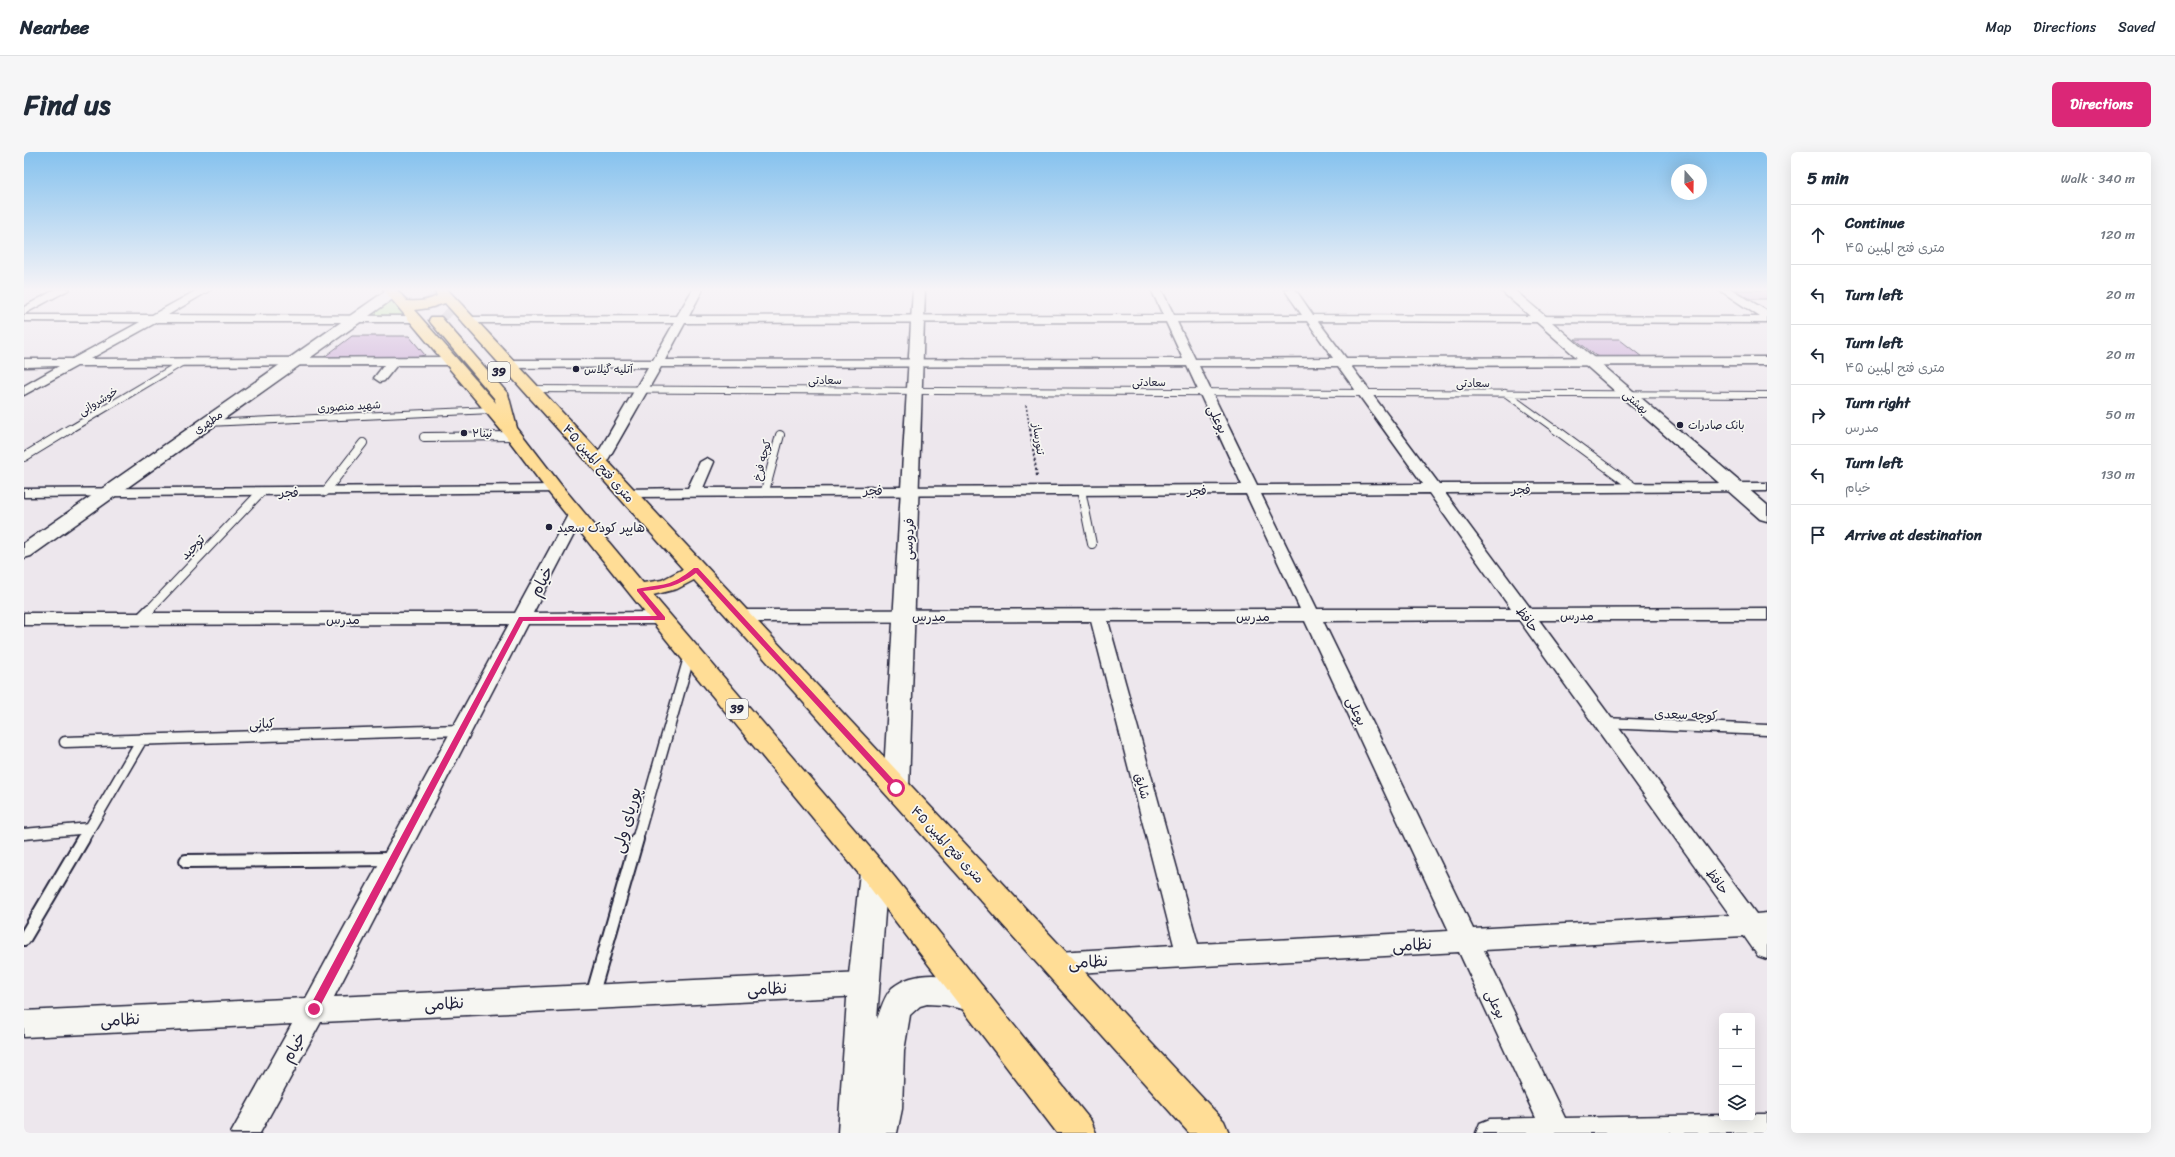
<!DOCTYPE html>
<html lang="en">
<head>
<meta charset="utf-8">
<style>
	:root { --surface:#fff; --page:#f6f6f7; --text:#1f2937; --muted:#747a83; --line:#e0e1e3; --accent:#db2777 }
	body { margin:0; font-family:Sriracha,"Playpen Sans Arabic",sans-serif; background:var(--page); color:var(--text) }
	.controls { position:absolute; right:12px; bottom:12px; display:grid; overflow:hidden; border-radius:6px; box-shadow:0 4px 16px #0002 }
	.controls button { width:36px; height:36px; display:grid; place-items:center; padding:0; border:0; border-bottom:1px solid var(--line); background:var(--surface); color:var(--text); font:20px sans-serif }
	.compass { position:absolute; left:1647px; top:12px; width:36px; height:36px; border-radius:50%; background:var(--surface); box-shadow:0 4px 16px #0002; rotate:160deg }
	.stop { position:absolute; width:12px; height:12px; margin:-9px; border:3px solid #db2777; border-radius:50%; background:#fff }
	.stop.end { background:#db2777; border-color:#fff; box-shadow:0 1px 4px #0008 }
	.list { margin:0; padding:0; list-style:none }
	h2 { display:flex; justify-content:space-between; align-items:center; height:52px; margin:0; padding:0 16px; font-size:17px }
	h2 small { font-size:13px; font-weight:400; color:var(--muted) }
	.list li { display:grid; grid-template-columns:26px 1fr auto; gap:12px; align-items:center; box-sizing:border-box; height:60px; padding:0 16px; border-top:1px solid var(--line) }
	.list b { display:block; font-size:15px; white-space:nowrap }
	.list p { margin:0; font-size:13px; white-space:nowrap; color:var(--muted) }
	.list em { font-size:13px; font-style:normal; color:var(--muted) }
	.icon { flex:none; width:22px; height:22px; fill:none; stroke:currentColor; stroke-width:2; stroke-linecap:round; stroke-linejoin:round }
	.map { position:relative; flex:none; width:1743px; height:981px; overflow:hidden; border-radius:6px }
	header { display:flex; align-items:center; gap:24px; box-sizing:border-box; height:56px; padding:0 20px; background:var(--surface); border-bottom:1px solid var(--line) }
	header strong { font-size:19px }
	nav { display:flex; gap:22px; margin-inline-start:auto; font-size:14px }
	.intro { display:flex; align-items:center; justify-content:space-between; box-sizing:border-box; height:96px; padding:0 24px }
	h1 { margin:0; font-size:28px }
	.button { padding:10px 18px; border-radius:6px; background:var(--accent); color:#fff; font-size:14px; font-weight:700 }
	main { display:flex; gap:24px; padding:0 24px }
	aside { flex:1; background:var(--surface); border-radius:6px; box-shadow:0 4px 16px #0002 }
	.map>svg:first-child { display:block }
	.green { fill:#b6e4a2; stroke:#6c836e }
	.building { fill:#cbabd7; stroke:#22223b }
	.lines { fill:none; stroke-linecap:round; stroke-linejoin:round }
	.primary-tunnel { stroke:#c4c0c9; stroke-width:14; stroke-dasharray:14 8; stroke-linecap:butt }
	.lane-far3-casing { stroke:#22223b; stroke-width:8 }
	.lane-far2-casing { stroke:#22223b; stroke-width:10 }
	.lane-far1-casing { stroke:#22223b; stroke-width:13 }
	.lane-casing { stroke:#22223b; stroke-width:16 }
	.street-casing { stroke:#22223b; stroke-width:3 }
	.secondary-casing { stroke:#22223b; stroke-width:3 }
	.primary-casing { stroke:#22223b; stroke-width:3 }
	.path-far1 { stroke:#22223b; stroke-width:1.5; stroke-dasharray:2 2; stroke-linecap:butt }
	.path { stroke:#22223b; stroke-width:2; stroke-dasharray:2.5 2.5; stroke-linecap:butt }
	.lane-far3 { stroke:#f6f6f2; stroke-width:6 }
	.lane-far2 { stroke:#f6f6f2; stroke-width:8 }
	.lane-far1 { stroke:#f6f6f2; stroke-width:10 }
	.lane { stroke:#f6f6f2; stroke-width:12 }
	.street { fill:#f6f6f2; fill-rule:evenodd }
	.secondary { fill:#f6f6f2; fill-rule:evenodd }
	.primary { fill:#ffdd96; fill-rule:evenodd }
	.route { fill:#db2777 }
	.poi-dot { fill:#22223b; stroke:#f6f6f2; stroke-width:1.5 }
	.labels { text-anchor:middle; stroke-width:3.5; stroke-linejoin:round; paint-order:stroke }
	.far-poi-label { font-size:11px; fill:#22223b; stroke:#f6f6f2; text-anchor:start }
	.far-street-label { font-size:11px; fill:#22223b; stroke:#f6f6f2 }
	.shield { fill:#f6f6f2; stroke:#626272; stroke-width:1 }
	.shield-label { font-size:12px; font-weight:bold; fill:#22223b }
	.street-label { font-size:13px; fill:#22223b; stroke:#f6f6f2 }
	.poi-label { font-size:13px; fill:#22223b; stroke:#f6f6f2; text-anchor:start }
	.near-street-label { font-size:16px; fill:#22223b; stroke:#f6f6f2 }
</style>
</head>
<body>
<header>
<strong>Nearbee</strong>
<nav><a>Map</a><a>Directions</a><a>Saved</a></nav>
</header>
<div class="intro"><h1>Find us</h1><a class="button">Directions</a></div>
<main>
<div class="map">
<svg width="1743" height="981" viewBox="0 0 1743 981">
	<rect width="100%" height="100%" fill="#ede7ed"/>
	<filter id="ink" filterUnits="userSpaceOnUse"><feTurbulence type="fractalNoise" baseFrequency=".025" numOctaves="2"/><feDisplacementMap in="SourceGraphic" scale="8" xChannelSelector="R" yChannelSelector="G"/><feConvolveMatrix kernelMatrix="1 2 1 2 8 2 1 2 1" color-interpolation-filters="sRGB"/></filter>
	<g filter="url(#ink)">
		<path class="green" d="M366 145 382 165 339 164Z"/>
		<path class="building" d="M1711 138H1743V147H1727Z
			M328 184H385L401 203 391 205 299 206Z
			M1551 187H1595L1618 205H1578L1572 204Z"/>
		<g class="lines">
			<path class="primary-tunnel" d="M406 142 426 165"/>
			<g class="lane-far3-casing">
				<path id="lane-far3" d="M507 237 1743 243
					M1481 241 1532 278
					M184 271 468 258
					M45 278 159 210"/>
			</g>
			<g class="lane-far2-casing">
				<path id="lane-far2" d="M1531 277 1611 336
					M400 285 491 284
					M0 305 46 277
					M1057 338 1068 392
					M741 339 756 283
					M301 340 339 291
					M125 458 237 340"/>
			</g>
			<g class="lane-far1-casing">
				<path id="lane-far1" d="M116 467 126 457
					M1580 571 1743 578
					M41 590 437 578
					M0 682 66 676
					M59 688 118 587
					M613 688 666 502"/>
			</g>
			<g class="lane-casing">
				<path id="lane" d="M162 709 369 707
					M0 787 59 687
					M568 844 613 687"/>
			</g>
			<g class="street-casing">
				<path id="street" d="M32 137H46L0 162V155Z
					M175 137H188L144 163 391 164 397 167 391 170H133L66 207 426 205 432 209 426 213H373L360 229 356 230 350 226 360 213 53 214 0 243V234L35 214 0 215V207H48L116 170 0 169V163H128Z
					M669 137H679L665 164 1139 163 1127 137H1137L1150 163H1278L1260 137H1271L1289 163 1736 165 1694 137H1707L1743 159V171L1294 169 1322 206 1743 205V213L1327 214 1415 332 1743 331V339L1421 341 1507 457 1743 456V468H1515L1732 762 1743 761V807L1734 804 1720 784 1460 798 1541 966 1698 963V966H1728V962H1743V981H1452L1456 971 1466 967 1512 966 1435 800 1033 822 1024 819 1021 811 1024 803 1033 800 1150 793 1067 469 715 470 709 468 706 464 709 460 715 458 1276 457 1222 342 602 345 597 344 595 341 597 338 602 337 664 336 676 310 683 306 690 310 679 336 1218 333 1163 214 637 215 582 311 575 315 568 311 624 215 485 216 479 212 485 208H629L650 171H444L438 168 444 165 653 164ZM1283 169 1309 206 1171 207 1153 170ZM1142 170 1159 207 641 208 661 171ZM1175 214H1314L1399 332 1233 333ZM1405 341 1487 457H1293L1237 342ZM1495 468 1706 763 1449 777 1299 469ZM1084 469H1281L1425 779 1174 792Z
					M531 333 536 334 538 337 536 340 0 345V337Z
					M552 358 557 360 560 363 509 461 638 460 644 462 647 466 644 470 638 472H503L310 845 839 820 848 824 852 832 848 840 839 844 297 870 236 981H207L268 872 0 885V859L282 846 485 472 0 473V461H491L544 363 547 360Z"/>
			</g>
			<g class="secondary-casing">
				<path id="secondary" d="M369 137 375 141 373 144 7 404 0 406V391L363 138Z
					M889 137H901L885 636 881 643 872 646 863 643 859 636Z
					M1475 137H1489L1743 353V369L1736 367Z
					M850 708 860 712 864 720 853 867C857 857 860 844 868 836 893 815 931 823 958 834L963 844 958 854 947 859 921 853 903 852 896 854 886 863 880 899 878 957 873 981H814L824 832 836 720 840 712Z"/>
			</g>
			<g class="primary-casing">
				<path id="primary" d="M359 137H372L383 149C394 150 403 149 413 144L410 137H423L1200 969 1205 981H1165L670 428 653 437 629 443 860 712 1067 969 1072 981H1033L840 728 658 507 525 341 481 283ZM421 151 659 417 638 428 619 431 537 333 493 276 484 242 417 165H407L405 168 407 171 470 246 472 251 390 158 405 156Z"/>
			</g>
			<path class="path-far1" d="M1002 253 1006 278"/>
			<path class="path" d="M1006 277 1013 324"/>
			<use href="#lane-far3" class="lane-far3"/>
			<use href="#lane-far2" class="lane-far2"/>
			<use href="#lane-far1" class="lane-far1"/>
			<use href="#lane" class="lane"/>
			<use href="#street" class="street"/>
			<use href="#secondary" class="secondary"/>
			<use href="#primary" class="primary"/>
		</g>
	</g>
	<linearGradient id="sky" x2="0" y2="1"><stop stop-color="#86c2ee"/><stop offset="0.5" stop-color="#f7f4f7"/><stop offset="1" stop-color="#f7f4f7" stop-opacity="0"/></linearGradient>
	<rect width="1743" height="275" fill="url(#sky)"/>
	<path class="route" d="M670 416H674L875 634V638H870L672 421C655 434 640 437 619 439L641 465V468L499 469 293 860H286V854L495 465 633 464 613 439V437C641 431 645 436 670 416Z"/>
	<g class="poi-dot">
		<circle cx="552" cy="217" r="4"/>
		<circle cx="1656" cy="273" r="4"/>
		<circle cx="440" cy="281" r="4"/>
		<circle cx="525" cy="375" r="4"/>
	</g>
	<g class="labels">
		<g class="far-poi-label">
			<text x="560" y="221">آتلیه گیلاس</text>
			<text x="1664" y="277">بانک صادرات</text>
			<text x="448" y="285">نینا۲</text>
		</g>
		<g class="far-street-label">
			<text x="801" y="232">سعادتی</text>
			<text x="1125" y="234">سعادتی</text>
			<text x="1449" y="235">سعادتی</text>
			<text transform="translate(74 249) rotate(-31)" y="4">خوشروانی</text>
			<text transform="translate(1612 250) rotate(41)" y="4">بهشتی</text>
			<text transform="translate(325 254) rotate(-3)" y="4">شهید منصوری</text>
			<text transform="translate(184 270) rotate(-35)" y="4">مطهری</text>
			<text transform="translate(1015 287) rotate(82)" y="4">تنورساز</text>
			<text transform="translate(738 308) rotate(-75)" y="4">کوچه فرخ</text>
		</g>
		<g class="shield">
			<rect x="464" y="210" width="22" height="20" rx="3"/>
			<rect x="702" y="547" width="22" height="20" rx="3"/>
		</g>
		<g class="shield-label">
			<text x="475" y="224">39</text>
			<text x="713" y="561">39</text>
		</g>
		<g class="street-label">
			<text transform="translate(1194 267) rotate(65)" y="5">بوعلی</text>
			<text transform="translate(575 311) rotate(48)" y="5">۴۵ متری فتح المبین</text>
			<text x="1497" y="342">فجر</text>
			<text x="849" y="343">فجر</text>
			<text x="1173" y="343">فجر</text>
			<text x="265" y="345">فجر</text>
			<text transform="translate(884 387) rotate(-88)" y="5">فردوسی</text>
			<text transform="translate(168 395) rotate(-46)" y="5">توحید</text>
			<text x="1553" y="468">مدرس</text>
			<text x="905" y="469">مدرس</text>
			<text x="1229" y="469">مدرس</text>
			<text x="319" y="472">مدرس</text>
			<text transform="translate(1504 467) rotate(54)" y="5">حافظ</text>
			<text transform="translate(1333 559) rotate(65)" y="5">بوعلی</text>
			<text transform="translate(1662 562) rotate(2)" y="5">کوچه سعدی</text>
			<text transform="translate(238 571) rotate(-2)" y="5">کیانی</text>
			<text transform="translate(1119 634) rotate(75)" y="5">شایق</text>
			<text transform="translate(924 692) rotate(47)" y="5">۴۵ متری فتح المبین</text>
			<text transform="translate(1694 729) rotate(54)" y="5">حافظ</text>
			<text transform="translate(1472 852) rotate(64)" y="5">بوعلی</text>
		</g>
		<g class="poi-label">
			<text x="533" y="380">هایپر کودک سعید</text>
		</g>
		<g class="near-street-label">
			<text transform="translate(517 429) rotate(-62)" y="6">خیام</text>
			<text transform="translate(602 668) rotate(-74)" y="6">پوریای ولی</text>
			<text transform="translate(1388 792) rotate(-3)" y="6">نظامی</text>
			<text transform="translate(1064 809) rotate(-3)" y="6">نظامی</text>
			<text transform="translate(743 836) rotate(-2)" y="6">نظامی</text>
			<text transform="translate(420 851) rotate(-3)" y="6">نظامی</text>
			<text transform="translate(96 867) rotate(-3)" y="6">نظامی</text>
			<text transform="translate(269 895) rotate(-61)" y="6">خیام</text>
		</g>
	</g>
</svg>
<div class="controls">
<button>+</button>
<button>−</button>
<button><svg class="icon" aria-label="layers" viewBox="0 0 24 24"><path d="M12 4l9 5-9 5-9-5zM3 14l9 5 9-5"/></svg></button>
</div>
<svg class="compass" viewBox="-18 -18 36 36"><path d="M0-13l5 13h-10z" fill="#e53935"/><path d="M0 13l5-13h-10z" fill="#747a83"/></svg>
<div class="stop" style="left:872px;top:636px"></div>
<div class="stop end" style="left:290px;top:857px"></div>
</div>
<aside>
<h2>5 min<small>Walk · 340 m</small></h2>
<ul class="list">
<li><svg class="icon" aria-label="ahead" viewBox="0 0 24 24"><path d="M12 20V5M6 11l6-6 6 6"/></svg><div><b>Continue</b><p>۴۵ متری فتح المبین</p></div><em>120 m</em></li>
<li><svg class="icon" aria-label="left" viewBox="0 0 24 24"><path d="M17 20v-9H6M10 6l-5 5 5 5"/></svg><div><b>Turn left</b></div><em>20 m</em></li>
<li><svg class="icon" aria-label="left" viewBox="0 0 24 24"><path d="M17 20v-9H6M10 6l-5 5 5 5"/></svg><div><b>Turn left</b><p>۴۵ متری فتح المبین</p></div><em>20 m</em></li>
<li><svg class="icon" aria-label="right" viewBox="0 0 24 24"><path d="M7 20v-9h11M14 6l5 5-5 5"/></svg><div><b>Turn right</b><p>مدرس</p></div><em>50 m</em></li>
<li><svg class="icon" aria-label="left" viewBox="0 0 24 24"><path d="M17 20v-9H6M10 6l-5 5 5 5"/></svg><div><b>Turn left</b><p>خیام</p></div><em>130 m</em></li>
<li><svg class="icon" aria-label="arrive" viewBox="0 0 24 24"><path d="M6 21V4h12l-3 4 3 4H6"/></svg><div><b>Arrive at destination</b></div></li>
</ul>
</aside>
</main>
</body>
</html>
